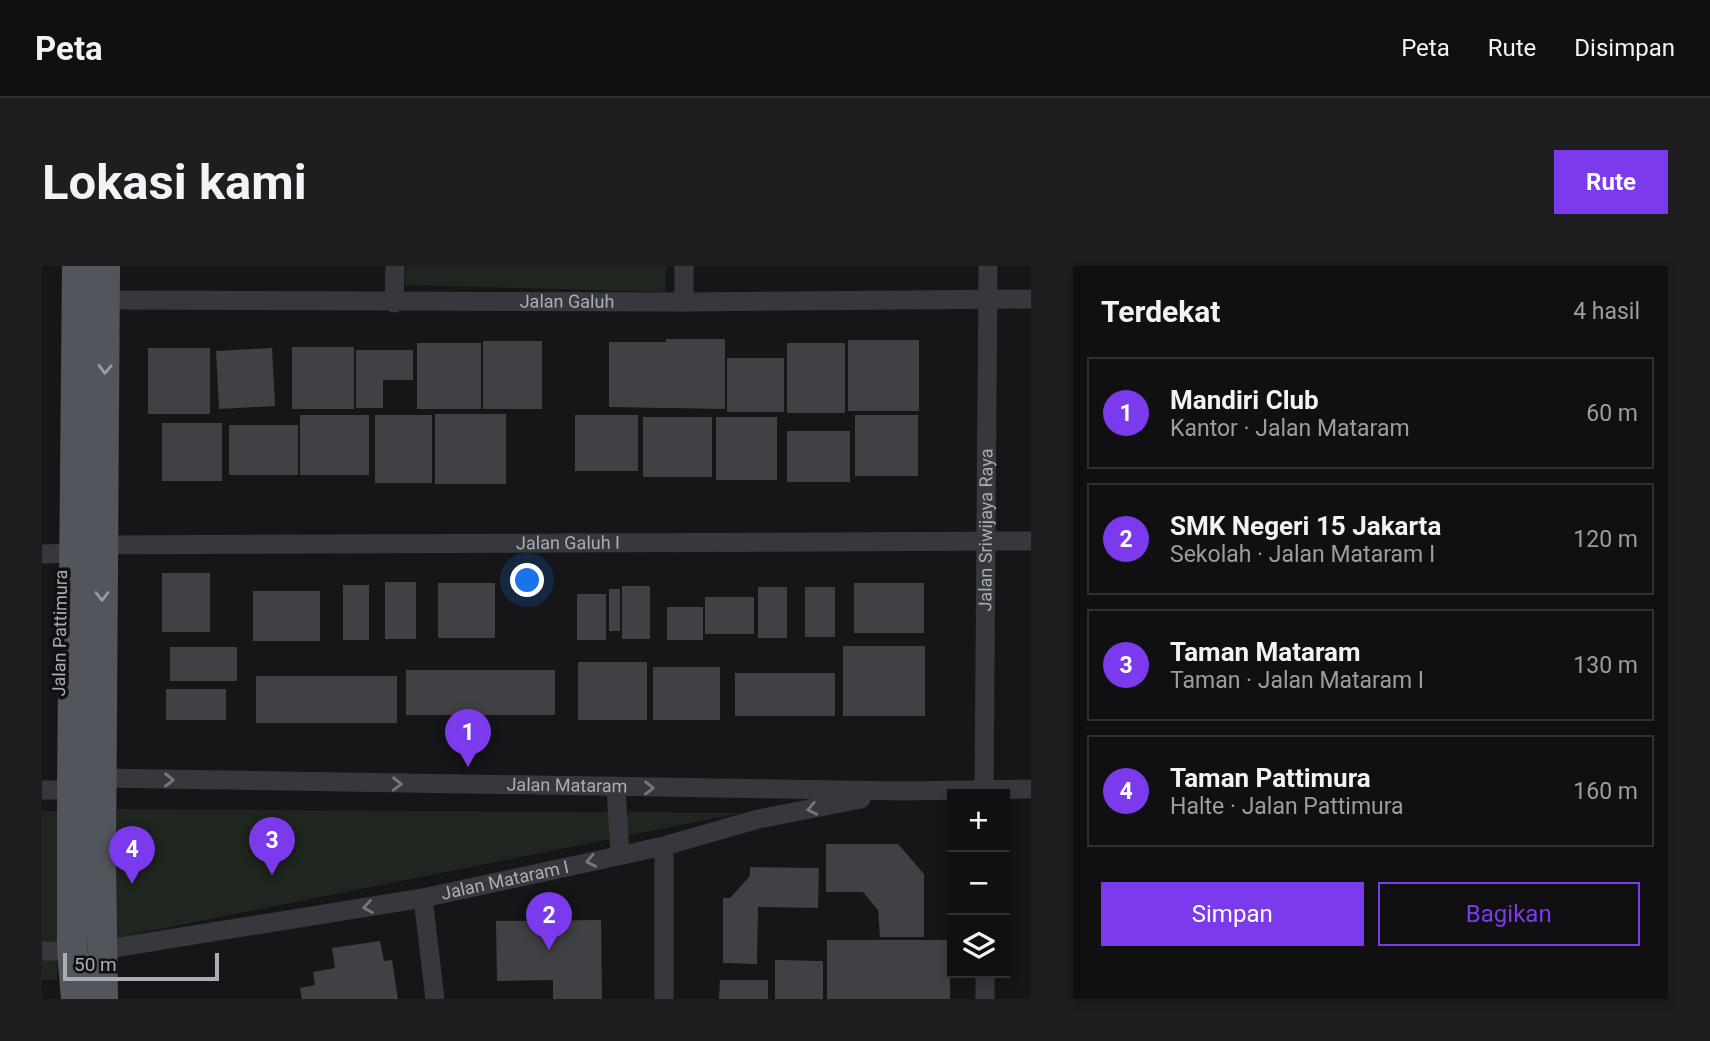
<!DOCTYPE html>
<html lang="id">
<head>
<meta charset="utf-8">
<style>
	:root { --surface:#101012; --page:#1e1e20; --text:#f1f3f6; --muted:#9c9d9f; --line:#303032; --accent:#7c3aed }
	body { margin:0; font-family:Roboto,sans-serif; background:var(--page); color:var(--text) }
	.controls { position:absolute; right:21px; bottom:21px; display:grid; overflow:hidden; border-radius:0px; box-shadow:0 4px 10px #0003 }
	.controls button { width:63px; height:63px; display:grid; place-items:center; padding:0; border:0; border-bottom:2px solid var(--line); background:var(--surface); color:var(--text); font:35px sans-serif }
	.scale { position:absolute; left:21px; bottom:18px; width:156px; box-sizing:border-box; padding-left:7px; border:4px solid #a8adb8; border-top:0; font-size:19px; line-height:24px; white-space:nowrap; color:#a8adb8; -webkit-text-stroke:5px #111113; paint-order:stroke }
	.you { position:absolute; left:486px; top:315px; width:24px; height:24px; margin:-18px; border:5px solid #fff; border-radius:50%; background:#1a73e8; box-shadow:0 0 0 10px #1a73e833 }
	.badge { display:grid; place-items:center; width:46px; height:46px; border-radius:50%; background:var(--accent); color:#fff; font-size:23px; font-weight:700 }
	.pin { position:absolute; translate:-50% -58px; filter:drop-shadow(0 2px 4px #0008) }
	.pin::after { content:''; position:absolute; top:37px; width:24px; height:21px; background:inherit; clip-path:polygon(0 0,100% 0,50% 100%) }
	.list { margin:0; padding:0; list-style:none }
	h2 { display:flex; justify-content:space-between; align-items:center; height:91px; margin:0; padding:0 28px; font-size:30px }
	h2 small { font-size:23px; font-weight:400; color:var(--muted) }
	.list li { display:grid; grid-template-columns:46px 1fr auto; gap:21px; align-items:center; box-sizing:border-box; height:112px; margin:0 14px 14px; padding:0 14px; border:2px solid var(--line); border-radius:0px }
	.list b { display:block; font-size:26px; white-space:nowrap }
	.list p { margin:0; font-size:23px; white-space:nowrap; color:var(--muted) }
	.list em { font-size:23px; font-style:normal; color:var(--muted) }
	.actions { display:flex; gap:14px; padding:21px 28px }
	.actions a { flex:1; padding:16px 0; border:2px solid var(--accent); border-radius:0px; text-align:center; font-size:24px; color:var(--accent) }
	.actions .main { background:var(--accent); color:#fff }
	.icon { flex:none; width:38px; height:38px; fill:none; stroke:currentColor; stroke-width:2; stroke-linecap:round; stroke-linejoin:round }
	.map { position:relative; flex:none; width:989px; height:733px; overflow:hidden; border-radius:0px }
	header { display:flex; align-items:center; gap:42px; box-sizing:border-box; height:98px; padding:0 35px; background:var(--surface); border-bottom:2px solid var(--line) }
	header strong { font-size:33px }
	nav { display:flex; gap:38px; margin-inline-start:auto; font-size:24px }
	.intro { display:flex; align-items:center; justify-content:space-between; box-sizing:border-box; height:168px; padding:0 42px }
	h1 { margin:0; font-size:49px }
	.button { padding:18px 32px; border-radius:0px; background:var(--accent); color:#fff; font-size:24px; font-weight:700 }
	main { display:flex; gap:42px; padding:0 42px }
	aside { flex:1; background:var(--surface); border-radius:0px; box-shadow:0 4px 10px #0003 }
	.map>svg:first-child { display:block }
	.green { fill:#1e261f }
	.building { fill:#404145 }
	.lines { fill:none; stroke-linecap:round; stroke-linejoin:round }
	.minor { stroke:#37383d; stroke-width:19 }
	.primary { stroke:#53555c; stroke-width:30 }
	.oneway { stroke:#979ba6 }
	.oneway2 { stroke:#757881 }
	.labels { text-anchor:middle; stroke-width:7; stroke-linejoin:round; paint-order:stroke }
	.street-label { font-size:18px; fill:#a8adb8; stroke:#111113 }
</style>
</head>
<body>
<header>
<strong>Peta</strong>
<nav><a>Peta</a><a>Rute</a><a>Disimpan</a></nav>
</header>
<div class="intro"><h1>Lokasi kami</h1><a class="button">Rute</a></div>
<main>
<div class="map">
<svg width="989" height="733" viewBox="0 0 989 733">
	<rect width="100%" height="100%" fill="#161618"/>
	<path class="green" d="M364 0H624L623 26 363 19Z
		M75 543 699 547 73 672Z
		M0 545H17L15 714H0Z"/>
	<path class="building" d="M624 73H683V143L567 141V76H624Z
		M806 74H877V145H806Z
		M441 75H500V143H441Z
		M375 77H439V143H375Z
		M745 77H803V147H745Z
		M250 81H312V143H250Z
		M106 82H168V148H106Z
		M230 82 233 140 177 143 174 85Z
		M314 84H371V114H341V142H314Z
		M685 92H742V146H685Z
		M393 148H464V218H393Z
		M258 149H327V209H258Z
		M333 149H390V217H333Z
		M533 149H596V205H533Z
		M813 149H876V210H813Z
		M601 151H670V211H601Z
		M674 151H735V214H674Z
		M120 157H180V215H120Z
		M187 159H256V209H187Z
		M745 165H808V216H745Z
		M120 307H168V366H120Z
		M343 316H374V373H343Z
		M396 317H453V372H396Z
		M812 317H882V367H812Z
		M301 319H327V374H301Z
		M580 320H608V373H580Z
		M716 321H745V372H716Z
		M763 321H793V371H763Z
		M567 323H578V365H567Z
		M211 325H278V375H211Z
		M535 328H564V374H535Z
		M663 331H712V368H663Z
		M625 341H661V374H625Z
		M801 380H883V450H801Z
		M128 381H195V415H128Z
		M536 396H605V454H536Z
		M611 401H678V454H611Z
		M364 404H513V449H364Z
		M693 407H793V450H693Z
		M214 410H355V457H214Z
		M124 423H184V454H124Z
		M784 578H856L882 608V671H838L836 644 821 626H784Z
		M708 601 777 602 776 642 716 641 715 698 681 697V632H688L708 610Z
		M559 654 560 733H511V714L455 715 454 655Z
		M785 674H908V733H785Z
		M338 675 342 695 350 694 356 733H260L258 722 273 719 271 706 293 702 290 682Z
		M733 694 781 695V733H733Z
		M678 714H726V733H677Z"/>
	<g class="lines">
		<g class="minor">
			<path id="s1" d="M63 34 642 36 989 33"/>
			<path d="M642 36V0"/>
			<path d="M352 37 353 0"/>
			<path id="s2" d="M60 279 989 275"/>
			<path d="M0 288 31 287"/>
			<path id="s3" d="M59 512 861 525 989 523"/>
			<path d="M574 522 578 589"/>
			<path d="M0 524H30"/>
			<path id="s4" d="M942 528 946 0"/>
			<path d="M622 580V733"/>
			<path d="M381 632 393 733"/>
			<path id="s5" d="M59 684 381 632 622 580 716 553 819 533"/>
			<path d="M0 685H30"/>
			<path d="M943 707V733"/>
		</g>
		<path class="primary" d="M34 733 30 685V524L35 0
			M61 733 59 599 63 0"/>
	</g>
	<defs><path id="oneway-chevron" d="M-2-3.5L2.5 0L-2 3.5" fill="none" stroke-width="1.6" stroke-linecap="round" stroke-linejoin="round" transform="scale(1.75)"/></defs>
	<g class="oneway">
		<use href="#oneway-chevron" transform="translate(63 103) rotate(91)"/>
		<use href="#oneway-chevron" transform="translate(60 330) rotate(90)"/>
	</g>
	<g class="oneway2">
		<use href="#oneway-chevron" transform="translate(127 514) rotate(1)"/>
		<use href="#oneway-chevron" transform="translate(355 518) rotate(1)"/>
		<use href="#oneway-chevron" transform="translate(607 522) rotate(1)"/>
		<use href="#oneway-chevron" transform="translate(770 543) rotate(169)"/>
		<use href="#oneway-chevron" transform="translate(549 595) rotate(168)"/>
		<use href="#oneway-chevron" transform="translate(326 641) rotate(171)"/>
	</g>
	<g class="labels">
		<g class="street-label">
			<text dy="6" stroke="none"><textPath href="#s1" startOffset="462">Jalan Galuh</textPath></text>
			<text dy="6" stroke="none"><textPath href="#s4" startOffset="264">Jalan Sriwijaya Raya</textPath></text>
			<text dy="6" stroke="none"><textPath href="#s2" startOffset="466">Jalan Galuh I</textPath></text>
			<text transform="translate(18 367) rotate(-89)" y="6">Jalan Pattimura</text>
			<text dy="6" stroke="none"><textPath href="#s3" startOffset="466">Jalan Mataram</textPath></text>
			<text dy="6" stroke="none"><textPath href="#s5" startOffset="410">Jalan Mataram I</textPath></text>
		</g>
	</g>
</svg>
<div class="controls">
<button>+</button>
<button>−</button>
<button><svg class="icon" aria-label="layers" viewBox="0 0 24 24"><path d="M12 4l9 5-9 5-9-5zM3 14l9 5 9-5"/></svg></button>
</div>
<div class="scale">50 m</div>
<div class="you"></div>
<div class="pin badge" style="left:426px;top:501px">1</div>
<div class="pin badge" style="left:507px;top:684px">2</div>
<div class="pin badge" style="left:230px;top:609px">3</div>
<div class="pin badge" style="left:90px;top:618px">4</div>
</div>
<aside>
<h2>Terdekat<small>4 hasil</small></h2>
<ul class="list">
<li><span class="badge">1</span><div><b>Mandiri Club</b><p>Kantor · Jalan Mataram</p></div><em>60 m</em></li>
<li><span class="badge">2</span><div><b>SMK Negeri 15 Jakarta</b><p>Sekolah · Jalan Mataram I</p></div><em>120 m</em></li>
<li><span class="badge">3</span><div><b>Taman Mataram</b><p>Taman · Jalan Mataram I</p></div><em>130 m</em></li>
<li><span class="badge">4</span><div><b>Taman Pattimura</b><p>Halte · Jalan Pattimura</p></div><em>160 m</em></li>
</ul>
<div class="actions"><a class="main">Simpan</a><a>Bagikan</a></div>
</aside>
</main>
</body>
</html>
